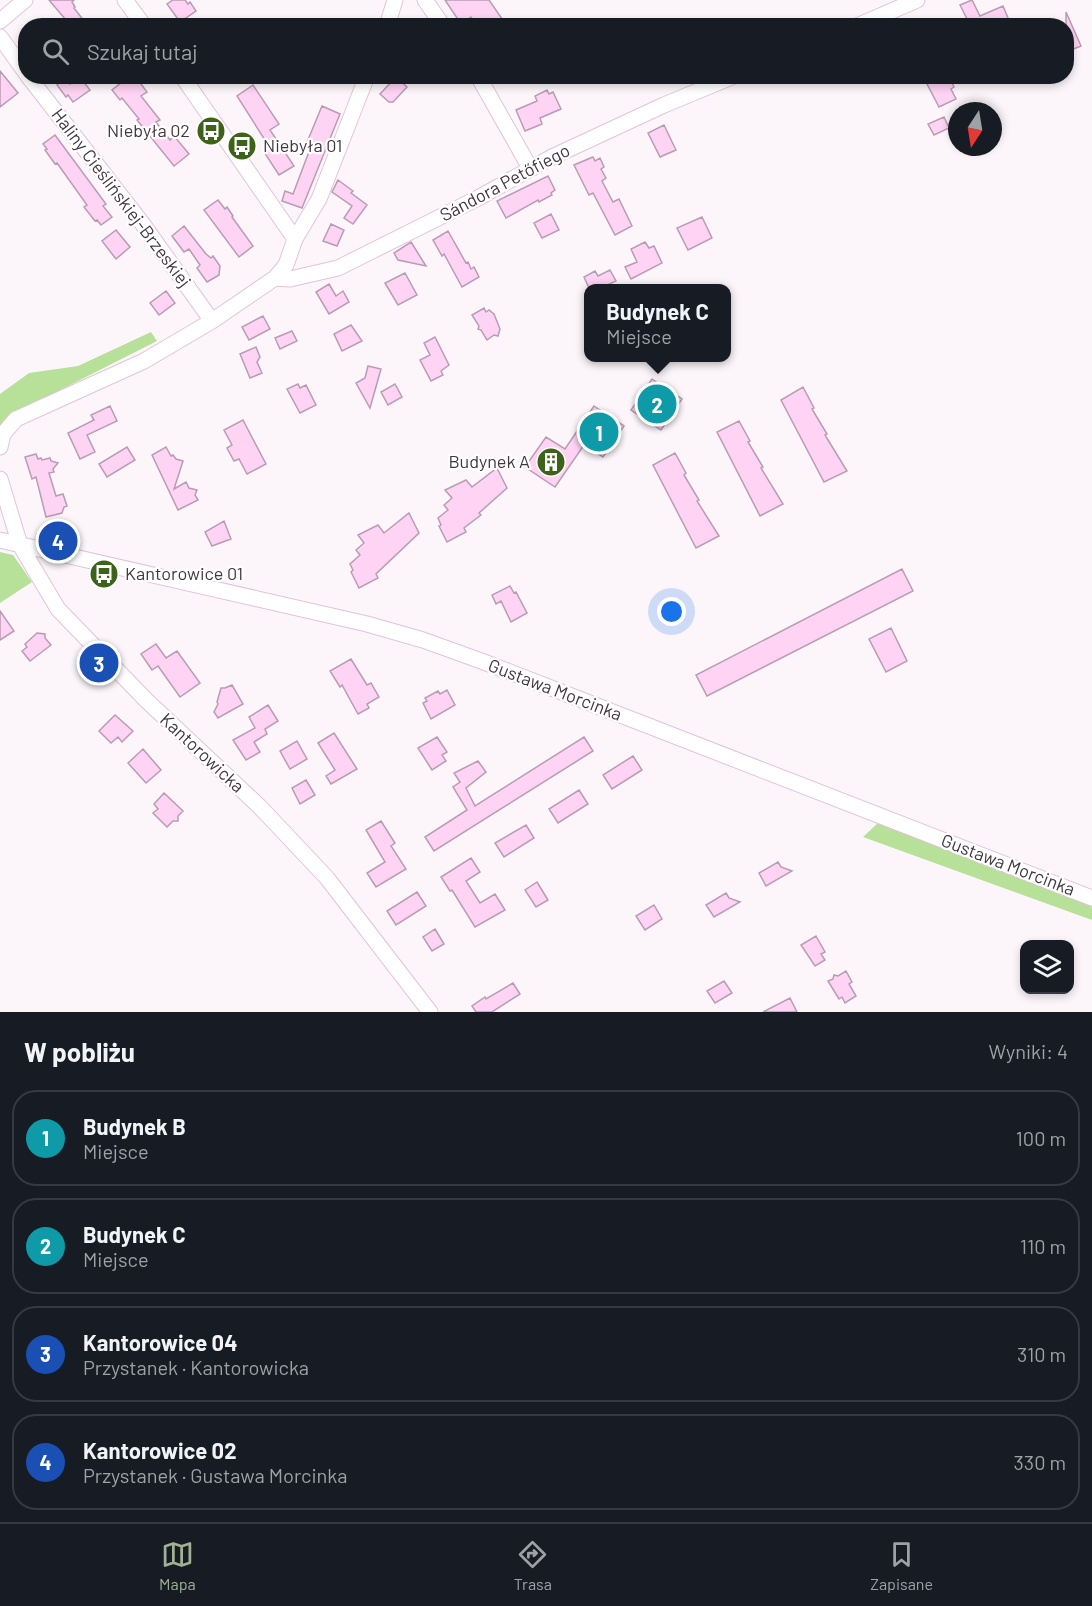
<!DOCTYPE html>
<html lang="pl">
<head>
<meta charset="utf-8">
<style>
	:root { --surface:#171b24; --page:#20242c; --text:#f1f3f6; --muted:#9ea1a6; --line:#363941; --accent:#a0b293 }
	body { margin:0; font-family:Barlow,sans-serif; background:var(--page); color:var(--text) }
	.controls { position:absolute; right:18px; bottom:18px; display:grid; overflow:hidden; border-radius:12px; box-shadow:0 3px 9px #0003 }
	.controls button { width:54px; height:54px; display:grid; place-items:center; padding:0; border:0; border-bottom:2px solid var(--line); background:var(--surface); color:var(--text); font:30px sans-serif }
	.compass { position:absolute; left:948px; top:102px; width:54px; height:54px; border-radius:50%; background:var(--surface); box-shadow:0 3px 9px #0003; rotate:192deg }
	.you { position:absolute; left:672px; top:612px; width:21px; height:21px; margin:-15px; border:4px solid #fff; border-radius:50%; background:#1a73e8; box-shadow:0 0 0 9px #1a73e833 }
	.badge { display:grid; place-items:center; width:39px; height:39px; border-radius:50%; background:var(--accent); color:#fff; font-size:20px; font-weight:700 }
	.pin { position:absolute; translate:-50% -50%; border:3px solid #fff; box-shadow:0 2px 6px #0006 }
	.popup { position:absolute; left:584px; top:284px; width:147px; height:78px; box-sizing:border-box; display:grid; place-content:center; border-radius:12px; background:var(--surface); filter:drop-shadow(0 2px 4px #0005); font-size:20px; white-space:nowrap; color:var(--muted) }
	.popup b { font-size:22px; color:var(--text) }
	.popup::after { content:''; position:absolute; left:50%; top:100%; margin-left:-12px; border:12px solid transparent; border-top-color:var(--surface) }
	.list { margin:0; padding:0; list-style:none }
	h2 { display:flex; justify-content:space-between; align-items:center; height:78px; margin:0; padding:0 24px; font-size:26px }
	h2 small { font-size:20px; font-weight:400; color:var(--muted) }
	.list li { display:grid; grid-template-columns:39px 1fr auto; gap:18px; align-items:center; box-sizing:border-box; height:96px; margin:0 12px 12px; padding:0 12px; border:2px solid var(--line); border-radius:24px }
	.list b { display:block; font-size:22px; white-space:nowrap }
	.list p { margin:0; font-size:20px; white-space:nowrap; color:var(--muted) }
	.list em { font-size:20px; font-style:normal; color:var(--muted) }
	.icon { flex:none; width:33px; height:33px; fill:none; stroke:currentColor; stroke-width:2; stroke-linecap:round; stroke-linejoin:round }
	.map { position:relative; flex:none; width:1092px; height:1012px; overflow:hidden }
	.search { position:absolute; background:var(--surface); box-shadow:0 3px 9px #0003; left:18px; right:18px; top:18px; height:66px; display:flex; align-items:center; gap:15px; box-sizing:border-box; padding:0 21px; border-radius:24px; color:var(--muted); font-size:22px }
	.sheet { height:510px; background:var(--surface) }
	nav { display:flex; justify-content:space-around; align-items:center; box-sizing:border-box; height:84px; border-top:2px solid var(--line); background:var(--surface); font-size:16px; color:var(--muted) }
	nav a { display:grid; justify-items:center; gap:3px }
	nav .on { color:var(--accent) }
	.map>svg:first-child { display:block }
	.green { fill:#b7e098 }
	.building { fill:#fed3f3; stroke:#b99cb2; stroke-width:1.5 }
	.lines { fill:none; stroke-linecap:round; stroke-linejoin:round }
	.minor-casing { stroke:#e2c3da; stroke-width:17 }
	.minor { stroke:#fff; stroke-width:15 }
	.labels { text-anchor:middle; stroke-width:4.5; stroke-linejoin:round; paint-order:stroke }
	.poi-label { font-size:18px; fill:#42363f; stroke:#fff; text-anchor:end }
	.street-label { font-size:18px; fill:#42363f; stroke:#fff }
</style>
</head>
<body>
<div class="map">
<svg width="1092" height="1012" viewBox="0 0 1092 1012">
	<rect width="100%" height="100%" fill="#fcf6fb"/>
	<path class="green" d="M151 332 157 341 7 417 0 426V394L29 373 78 366Z
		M0 552 13 555 32 582 0 603Z
		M879 822 1092 905V920L863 837Z"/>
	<path class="building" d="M49 0H74L72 2 75 7 74 8 88 26H71Z
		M173 0H185L188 4 190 2 196 11 180 22 167 4Z
		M445 0H489L507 26H477L471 17 461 24Z
		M972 0 980 16 1003 6 1008 18 991 26H958L968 21 960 5Z
		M1066 12 1081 46 1066 52Z
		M0 71 18 93 0 107Z
		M130 76H135L147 92 141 96 160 120 156 122 170 140 174 136 189 154 174 166 137 120 139 119 122 98 120 100 112 90Z
		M938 76H949L954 87 951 89 956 99 939 107 926 82Z
		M80 77 90 90 73 102 68 95 66 97 57 85 66 78 70 84Z
		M396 77 407 87 393 102H389L380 94Z
		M253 85 279 124 270 130 294 166 279 175 264 152 270 148 237 96Z
		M547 90 549 94 553 92 561 109 540 118 542 124 525 131 516 110 537 101 535 96Z
		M322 106 340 114 302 208 282 201 285 191 293 194 310 149 305 147Z
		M944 117 949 128 934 135 928 124Z
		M664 125 676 150 660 157 648 133Z
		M55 135 106 204 103 206 112 217 101 225 97 220 95 221 84 207 87 205 57 163 55 164 45 150 47 149 43 144Z
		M593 157 595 161 600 158 604 167 601 169 606 178 602 181 613 202 619 199 632 226 615 235 593 193 589 195 574 165Z
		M548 176 555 190 551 193 552 195 539 202 538 200 506 218 497 201Z
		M338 180 353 191 351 193 367 205 353 224 344 218 352 206 332 192Z
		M218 200 225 209 227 207 233 216 232 217 253 246 239 257 204 210Z
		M551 214 559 230 542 238 534 223Z
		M702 217 712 238 688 250 677 228Z
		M331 224 344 230 337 246 323 241Z
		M184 226 206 254 211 258 213 256 220 266 219 275 214 278 207 282 197 268 200 265 189 249 184 252 172 236Z
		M116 230 130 247 116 259 102 241Z
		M448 231 466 263 468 262 471 269 474 267 479 277 462 287 444 254 442 256 433 240Z
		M411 242 426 266 398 260 394 253Z
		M645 242 649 248 654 246 662 263 631 279 625 267 637 262 631 249Z
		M610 270 616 281 601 288H589L584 277 595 271 598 276Z
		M405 273 417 295 398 305 385 283Z
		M329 284 336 296 343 291 349 302 329 314 316 292Z
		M166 291 175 303 159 315 150 303Z
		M484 308 486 312 489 310 494 314 500 329 498 336 494 335 487 340 481 330 478 329 479 326 472 315Z
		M263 316 270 329 249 340 242 327Z
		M351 325 362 341 342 351 334 334Z
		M292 331 297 341 280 349 275 338Z
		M435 337 449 365 441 371 443 375 431 381 420 360 430 355 424 343Z
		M256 347 260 357 257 362 262 373 250 378 240 354Z
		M368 366 381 369 370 408 356 383 365 378Z
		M652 379 682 399 661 430 631 410Z
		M298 384 300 388 306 385 316 405 300 413 287 389Z
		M395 384 402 397 388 405 381 392Z
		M803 387 814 408 812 409 827 434 825 435 847 471 824 482 781 400Z
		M110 406 117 421 87 435 95 452 80 459 68 433 94 420 91 415Z
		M594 406 624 426 603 457 584 445 555 487 525 467 546 437 565 449Z
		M243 420 266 464 247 474 239 459 234 461 227 448 232 445 224 430Z
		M739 421 750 441 748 442 763 467 761 468 783 504 760 516 717 432Z
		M127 447 135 460 107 477 99 464Z
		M166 447 171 456 173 455 176 459 183 461 174 489 186 482 189 488 197 490 195 495 198 500 178 510 152 455Z
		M675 453 686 473 684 475 699 500 697 501 719 536 696 548 653 465Z
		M36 454 38 459 41 458 42 460 50 458 51 461 58 463 53 469 54 472 49 473 56 496 63 494 67 506 64 507 62 513 46 517 36 477 32 479 25 457Z
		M497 468 507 488 479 513 481 515 464 528 466 532 447 542 439 526 441 525 438 518 448 510 444 505 452 498 445 490 466 480 472 487Z
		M409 513 419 533 376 574 378 578 359 588 351 572 353 570 350 564 360 555 356 550 364 543 358 535 378 525 384 533Z
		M224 521 231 539 212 546 205 532Z
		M902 569 913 591 707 696 696 675Z
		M510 586 514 593 516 592 527 613 511 622 501 601 496 604 492 595Z
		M0 611 14 631 0 640Z
		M891 628 907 661 886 672 869 639Z
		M37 633 45 634V638L51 645 30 661 22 651 27 647 25 644Z
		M156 644 166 658 177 651 200 683 180 697 158 666 152 670 141 654Z
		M351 659 367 685 371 683 379 697 367 704 369 708 358 714 342 685 340 687 330 671Z
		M232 685 243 704 218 718 214 712 218 704 217 702 221 688H225Z
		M447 690 455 705 431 719 423 703 427 701 425 698 438 691 440 694Z
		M268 705 278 721 265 729 267 734 254 742 260 752 246 760 233 740 255 728 249 717Z
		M115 715 133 731 122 742 118 737 111 743 99 731Z
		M334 733 357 769 331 784 326 776 335 770 318 743Z
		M437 737 447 752 442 755 446 761 432 770 418 748Z
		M584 737 593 751 434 851 425 837 467 810 453 787 460 782 454 773 478 761 486 772 466 788 475 806Z
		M297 741 307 759 290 769 280 751Z
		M143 749 161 770 146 783 128 763Z
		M633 756 642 770 612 789 603 775Z
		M306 780 315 795 300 804 292 788Z
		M579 790 588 804 558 823 549 809Z
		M164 793 183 811 178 816V821H173L167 827 153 813 158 809 154 804Z
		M381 821 395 843 391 846 406 869 376 887 367 873 385 862 366 830Z
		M526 825 534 838 504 857 495 843Z
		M471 858 480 872 466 881 480 903 495 894 505 910 475 927 452 890 450 891 441 877Z
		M778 862 781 867 792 871 766 886 759 873Z
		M537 882 548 900 536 907 525 890Z
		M417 892 426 906 396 925 387 911Z
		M726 893 729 898 740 902 714 917 706 905Z
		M654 905 662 919 645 930 636 916Z
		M435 929 444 944 432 951 423 937Z
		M816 936 825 952 821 954 825 960 815 966 801 945Z
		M846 971 852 982 849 984 856 996 845 1003 842 997 839 999 828 981 833 979 834 975 838 976Z
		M724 981 732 993 715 1003 707 991Z
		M513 983 520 994 492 1012H476L472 1006 485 997 486 999Z
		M790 998 797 1012H763Z"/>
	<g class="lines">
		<g class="minor-casing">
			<path id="minor" d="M125 0 144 26
				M425 0 443 26
				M0 21 25 0
				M387 26 395 0
				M857 26 917 0
				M0 37 26 73
				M28 76 142 223 212 321
				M182 76 295 239
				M478 76 530 168
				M275 278 290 279 338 268 478 198 552 157 664 105 734 76
				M0 447 3 434 16 419 144 361 212 321 275 278 286 265 295 239 319 199 367 76
				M0 479 20 545 58 609 146 700 260 807 327 878 430 1012
				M0 540 367 624 423 640 484 662 1092 898"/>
		</g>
		<use href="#minor" class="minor"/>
	</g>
	<defs>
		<g id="bus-disc" transform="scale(1.5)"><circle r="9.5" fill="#3d621a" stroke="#fff"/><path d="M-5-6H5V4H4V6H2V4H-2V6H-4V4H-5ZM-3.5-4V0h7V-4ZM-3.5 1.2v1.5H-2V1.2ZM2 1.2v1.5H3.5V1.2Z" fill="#fff"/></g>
		<g id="building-disc" transform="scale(1.5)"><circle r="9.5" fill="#3d621a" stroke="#fff"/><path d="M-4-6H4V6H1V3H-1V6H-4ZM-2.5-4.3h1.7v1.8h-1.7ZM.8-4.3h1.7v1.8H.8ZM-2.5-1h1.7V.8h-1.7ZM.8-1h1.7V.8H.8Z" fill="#fff"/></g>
	</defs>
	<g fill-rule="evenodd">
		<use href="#bus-disc" x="211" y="131"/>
		<use href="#bus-disc" x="242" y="146"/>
		<use href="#building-disc" x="551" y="462"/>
		<use href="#bus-disc" x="104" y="574"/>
	</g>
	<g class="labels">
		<g class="poi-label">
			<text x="190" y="137">Niebyła 02</text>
			<text x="263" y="152" text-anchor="start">Niebyła 01</text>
			<text x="530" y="468">Budynek A</text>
			<text x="125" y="580" text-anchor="start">Kantorowice 01</text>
		</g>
		<g class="street-label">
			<text transform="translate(505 183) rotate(-28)" y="6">Sándora Petőfiego</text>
			<text transform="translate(121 198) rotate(53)" y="6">Haliny Cieślińskiej-Brzeskiej</text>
			<text transform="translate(555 690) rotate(21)" y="6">Gustawa Morcinka</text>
			<text transform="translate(202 753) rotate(43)" y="6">Kantorowicka</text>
			<text transform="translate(1008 865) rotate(21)" y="6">Gustawa Morcinka</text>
		</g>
	</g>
</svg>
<div class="controls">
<button><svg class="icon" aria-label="layers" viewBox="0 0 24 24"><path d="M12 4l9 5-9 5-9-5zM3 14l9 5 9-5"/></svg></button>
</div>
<svg class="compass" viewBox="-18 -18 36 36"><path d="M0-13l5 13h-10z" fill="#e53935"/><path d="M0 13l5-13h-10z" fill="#9ea1a6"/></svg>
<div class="you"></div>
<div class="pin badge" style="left:599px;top:432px;background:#0f9aa8">1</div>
<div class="pin badge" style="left:657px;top:404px;background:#0f9aa8">2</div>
<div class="popup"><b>Budynek C</b>Miejsce</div>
<div class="pin badge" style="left:99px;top:663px;background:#1a4fb4">3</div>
<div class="pin badge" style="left:58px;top:541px;background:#1a4fb4">4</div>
<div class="search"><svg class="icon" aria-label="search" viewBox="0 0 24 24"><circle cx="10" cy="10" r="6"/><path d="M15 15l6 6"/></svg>Szukaj tutaj</div>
</div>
<section class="sheet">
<h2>W pobliżu<small>Wyniki: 4</small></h2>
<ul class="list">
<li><span class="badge" style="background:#0f9aa8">1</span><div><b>Budynek B</b><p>Miejsce</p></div><em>100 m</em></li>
<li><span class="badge" style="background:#0f9aa8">2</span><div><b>Budynek C</b><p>Miejsce</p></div><em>110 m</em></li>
<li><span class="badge" style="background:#1a4fb4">3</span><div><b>Kantorowice 04</b><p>Przystanek · Kantorowicka</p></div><em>310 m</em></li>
<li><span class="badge" style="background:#1a4fb4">4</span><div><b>Kantorowice 02</b><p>Przystanek · Gustawa Morcinka</p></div><em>330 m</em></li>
</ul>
</section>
<nav>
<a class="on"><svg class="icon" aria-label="map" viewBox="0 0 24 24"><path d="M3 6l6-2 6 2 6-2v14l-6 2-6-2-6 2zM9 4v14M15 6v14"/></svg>Mapa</a>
<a><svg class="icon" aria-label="directions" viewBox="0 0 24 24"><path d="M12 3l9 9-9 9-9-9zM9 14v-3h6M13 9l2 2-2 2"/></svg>Trasa</a>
<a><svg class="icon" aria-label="saved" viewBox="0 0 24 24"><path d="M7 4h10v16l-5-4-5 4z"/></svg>Zapisane</a>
</nav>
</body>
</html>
